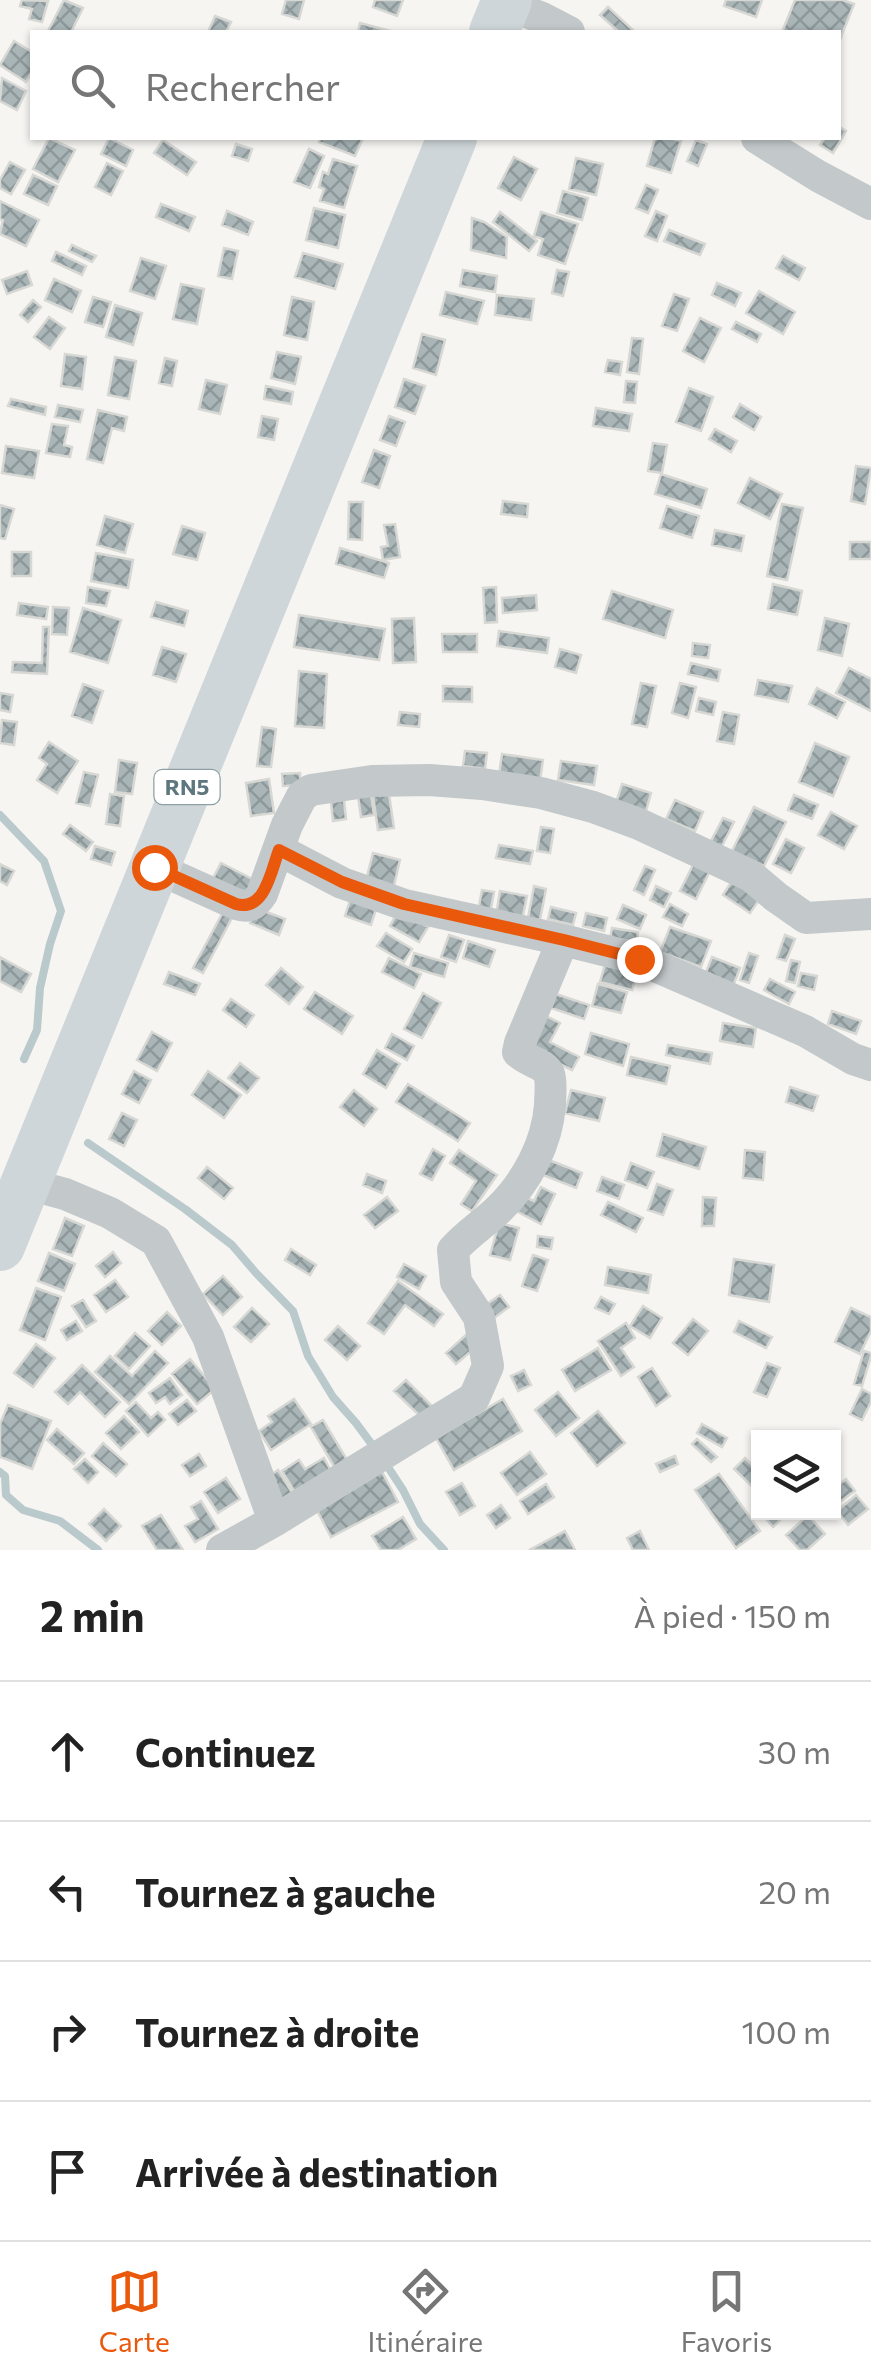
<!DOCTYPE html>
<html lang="fr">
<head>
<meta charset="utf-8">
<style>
	:root { --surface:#fff; --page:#f2f2f2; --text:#222; --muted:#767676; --line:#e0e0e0; --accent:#ea580c }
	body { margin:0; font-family:Commissioner,sans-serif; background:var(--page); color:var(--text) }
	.controls { position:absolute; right:30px; bottom:30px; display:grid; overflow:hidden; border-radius:0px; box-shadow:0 2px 8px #0004 }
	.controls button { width:90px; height:90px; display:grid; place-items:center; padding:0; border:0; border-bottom:2px solid var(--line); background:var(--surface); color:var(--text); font:50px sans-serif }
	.stop { position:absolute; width:30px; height:30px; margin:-22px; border:8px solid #ea580c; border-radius:50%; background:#fff }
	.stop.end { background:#ea580c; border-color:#fff; box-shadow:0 2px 10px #0008 }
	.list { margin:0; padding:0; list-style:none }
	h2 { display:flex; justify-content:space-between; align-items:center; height:130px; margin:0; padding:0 40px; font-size:42px }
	h2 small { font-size:32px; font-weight:400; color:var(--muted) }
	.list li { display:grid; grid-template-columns:65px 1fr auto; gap:30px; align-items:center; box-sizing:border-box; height:140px; padding:0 40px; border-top:2px solid var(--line) }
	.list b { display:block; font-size:38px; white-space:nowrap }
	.list em { font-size:32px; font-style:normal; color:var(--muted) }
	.icon { flex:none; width:55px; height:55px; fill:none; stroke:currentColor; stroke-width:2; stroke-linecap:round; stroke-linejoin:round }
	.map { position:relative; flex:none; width:871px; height:1550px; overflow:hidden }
	.search { position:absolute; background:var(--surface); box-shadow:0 2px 8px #0004; left:30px; right:30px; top:30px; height:110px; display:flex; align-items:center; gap:25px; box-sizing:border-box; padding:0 35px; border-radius:0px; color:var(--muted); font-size:38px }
	.sheet { height:690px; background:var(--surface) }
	nav { display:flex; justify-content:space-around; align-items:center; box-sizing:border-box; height:140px; border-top:2px solid var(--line); background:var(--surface); font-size:28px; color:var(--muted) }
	nav a { display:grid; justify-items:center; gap:5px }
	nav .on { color:var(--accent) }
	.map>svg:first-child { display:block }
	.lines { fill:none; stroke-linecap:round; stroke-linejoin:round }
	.stream { stroke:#bacacc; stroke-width:8 }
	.building { fill:url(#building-cross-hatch); stroke:#d7d7d4; stroke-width:2.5 }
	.minor { stroke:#c3c8ca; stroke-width:32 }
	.highway { stroke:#cfd6d9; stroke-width:50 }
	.route { stroke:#ea580c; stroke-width:12 }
	.labels { text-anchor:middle; stroke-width:10; stroke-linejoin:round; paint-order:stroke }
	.shield { fill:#fff; stroke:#8ea0a5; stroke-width:2.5 }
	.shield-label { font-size:22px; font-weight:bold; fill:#5e777f }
</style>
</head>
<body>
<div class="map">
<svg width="871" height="1550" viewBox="0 0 871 1550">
	<defs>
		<pattern id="building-cross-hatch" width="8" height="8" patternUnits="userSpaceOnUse" patternTransform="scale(2.5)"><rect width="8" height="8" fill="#a9b5b7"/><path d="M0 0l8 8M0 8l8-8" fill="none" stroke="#8d989a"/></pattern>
	</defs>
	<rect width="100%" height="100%" fill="#f6f5f2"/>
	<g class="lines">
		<path class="stream" d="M0 815 44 861 61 911 50 944 40 988 37 1030 24 1059
			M88 1143 185 1209 232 1245 256 1273 293 1311 308 1356 333 1397 356 1423 376 1450
			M384 1461 403 1490 420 1524 444 1550
			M0 1472 5 1476 6 1495 23 1510 60 1521 98 1550"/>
	</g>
	<path class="building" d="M22 0 48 1 42 22 29 19 32 9 20 6Z
		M64 0 83 8 71 32H51L48 31Z
		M286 0H304L299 19 282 14Z
		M375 0H403L397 16 373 7Z
		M726 0H762L756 17 724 6Z
		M795 0H843L854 4 838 45V32H782Z
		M608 7 635 32H619L600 15Z
		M215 16 231 22 226 32H208Z
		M360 23 394 32H358Z
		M14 41 32 52V72L26 82 0 65Z
		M2 78 26 91 17 110 0 101Z
		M838 126 846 131 833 153 820 145 825 138H838Z
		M49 138 75 150 58 182 33 169Z
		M109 138 133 150 126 166 101 154Z
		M320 138H363L355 156 319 142Z
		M655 138H670L681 141 671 173 647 166Z
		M163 140 196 162 187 175 154 153Z
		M696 140 707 144 698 166 687 161Z
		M236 144 252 149 248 161 232 156Z
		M309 149 324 156 310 188 294 182Z
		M514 157 537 169 521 200 498 188Z
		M576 158 603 164 596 195 569 189Z
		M333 159 357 166 344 208 320 201 324 189 319 187 323 172 328 174Z
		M10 162 25 170 11 194 0 188V180Z
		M107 163 123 171 111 195 95 187Z
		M33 175 57 186 48 205 24 194Z
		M646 185 658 190 648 213 636 208Z
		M563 191 588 198 582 220 557 213Z
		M0 201 39 220 26 246 0 234 3 220 0 219Z
		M161 204 195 217 189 231 156 217Z
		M314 208 345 215 338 248 306 240Z
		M227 211 253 222 248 235 222 225Z
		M656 211 667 216 657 241 645 236Z
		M500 212 537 241 529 251 493 222Z
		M541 212 578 224 565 264 538 255 543 239 534 236Z
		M472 218 484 222 507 237 506 258 471 250Z
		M669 230 705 244 700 255 664 241Z
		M72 245 96 256 92 262 69 251Z
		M224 248 238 251 232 279 218 276Z
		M56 252 86 266 82 275 52 261Z
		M303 253 343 264 335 289 295 277Z
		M783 256 805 268 799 280 776 268Z
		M141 258 166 266 155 299 130 291Z
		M463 270 497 276 495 292 460 286Z
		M557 270 569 272 563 296 552 293Z
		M27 271 32 285 7 294 2 280Z
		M54 279 81 291 72 312 45 300Z
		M717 283 741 293 735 306 712 295Z
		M181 284 204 289 197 324 173 319Z
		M759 291 795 312 783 334 746 313Z
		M446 292 484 301 477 324 440 315Z
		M674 294 689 299 677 331 662 326Z
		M497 295 534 299 531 320 495 315Z
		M93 297 111 302 103 327 85 322Z
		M292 297 314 302 307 340 284 335Z
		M33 300 41 307 28 322 20 315Z
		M115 305 142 313 133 345 106 337Z
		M49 317 65 328 50 349 34 337Z
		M700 318 721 328 704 362 683 351Z
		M736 322 761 334 757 342 732 329Z
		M422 334 445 340 436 375 413 368Z
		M632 338 643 339 639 374 627 372Z
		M277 352 301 357 295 384 271 378Z
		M65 354 86 357 82 389 61 386Z
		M115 357 136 361 129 399 108 395Z
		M165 358 177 361 172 386 159 383Z
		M608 360 622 362 620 375 605 372Z
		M404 379 425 386 415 414 395 407Z
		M206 380 227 385 220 414 199 409Z
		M626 381 637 382 635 403 624 402Z
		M266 386 293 392 291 404 264 399Z
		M689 388 713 397 701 431 676 422Z
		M11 399 46 407 45 415 8 406Z
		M740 404 761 417 754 430 733 417Z
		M58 405 83 410 80 422 55 417Z
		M596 408 632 414 629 431 593 426Z
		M98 410 127 417 124 431 112 428 103 463 87 459Z
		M262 416 278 419 274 440 258 437Z
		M389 416 405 422 396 446 380 440Z
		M52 424 68 426 64 445 72 447 70 457 46 453Z
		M715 429 737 441 731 452 709 439Z
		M653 443 667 445 662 473 648 471Z
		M6 446 39 451 34 478 2 473Z
		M374 450 390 456 379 488 362 482Z
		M856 466 871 468 865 504 851 501Z
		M661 474 707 489 701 508 655 494Z
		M750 478 782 494 770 519 738 503Z
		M503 501 528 504 527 517 501 514Z
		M349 502H363L362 540 348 539Z
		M782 504 803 508 787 580 767 576Z
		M0 505 14 509 5 539 0 538Z
		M667 506 699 516 692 538 660 528Z
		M105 516 133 524 125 553 97 545Z
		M395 524 400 557 383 560 381 547 388 546 384 525Z
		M182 526 205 533 197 560 173 554Z
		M715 530 744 536 741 551 712 545Z
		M850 542H871V559H850Z
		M340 548 389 563 384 578 336 564Z
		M12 552H31V576H12Z
		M96 553 133 560 128 588 91 581Z
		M773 584 802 591 797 615 768 609Z
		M88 587 110 591 106 606 86 603Z
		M496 587 497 622 485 623 483 588Z
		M612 591 673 610 665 638 603 619Z
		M536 595 537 610 503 613 502 598Z
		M156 602 188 611 184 626 151 617Z
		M19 603 48 607 46 619 17 615Z
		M53 607 69 608 67 635 52 634Z
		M83 608 121 620 108 663 70 652Z
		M299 615 385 629 379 660 294 647Z
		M414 618 416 662 393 663 392 619Z
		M825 618 849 624 842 656 818 650Z
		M43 627H49L47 674 12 672 13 662 42 663Z
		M499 631 549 638 547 653 497 646Z
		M442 634H477V652H443Z
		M693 643 710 645 708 658 692 656Z
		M162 647 186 654 176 682 153 675Z
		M560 649 581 655 576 673 555 667Z
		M691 663 720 670 718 681 688 674Z
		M849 668 871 679V711L836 693Z
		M299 671 327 674 324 728 295 726Z
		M758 680 792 686 788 702 755 695Z
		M641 683 656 686 647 727 632 724Z
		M680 683 696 687 688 718 672 713Z
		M83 684 103 691 92 723 72 716Z
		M443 686 472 687V702L443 701Z
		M817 688 845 702 837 718 809 704Z
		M0 693 13 695 10 712 0 710Z
		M699 698 716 702 713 715 696 711Z
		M400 712 420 714 419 727 398 725Z
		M723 712 739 715 734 744 717 741Z
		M2 720 17 722 14 745 0 743Z
		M262 727 276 729 271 767 257 766Z
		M49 742 78 761 57 793 37 780 47 764 39 758Z
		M815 743 849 757 833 796 799 782Z
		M465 751 487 753 485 769 463 766Z
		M502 754 543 760 540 781 499 775Z
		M119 760 137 763 132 794 115 792Z
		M561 761 597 766 594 785 558 780Z
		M84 772 98 775 90 806 76 803Z
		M300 773 301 785 283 786 282 774Z
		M269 779 274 813 251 816 246 783Z
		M622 784 651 793 644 818 614 809Z
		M388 787 394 828 378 830 372 789Z
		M370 788 374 815 361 817 357 790Z
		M110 794 124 796 120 826 106 824Z
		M794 795 818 805 812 819 788 810Z
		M344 800 346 819 333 821 331 802Z
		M675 800 703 812 695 831 666 819Z
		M754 807 786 822 764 866 732 851Z
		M831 812 857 826 844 849 818 835Z
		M723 818 734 822 721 848 710 843Z
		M70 825 93 842 86 851 63 834Z
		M541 827 554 829 550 853 537 851Z
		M786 839 804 848 791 873 773 864Z
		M499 845 533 851 530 864 496 858Z
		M95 846 115 852 111 865 91 859Z
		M373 853 400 860 393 890 365 884Z
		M221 863 256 881 245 902 210 884Z
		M694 863 710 871 696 899 680 891Z
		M0 864 14 871 7 885 0 881Z
		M645 866 655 870 644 895 634 890Z
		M733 879 761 897 750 913 723 895Z
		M534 886 546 889 540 920 528 918Z
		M656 886 671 893 664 907 650 900Z
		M482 890 494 892 490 914 478 911Z
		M500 891 527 896 522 920 496 915Z
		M351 897 377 906 371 925 345 916Z
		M670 904 688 914 682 926 663 917Z
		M623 905 646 915 640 929 617 919Z
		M551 907 576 913 573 925 548 919Z
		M256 908 285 919 279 935 250 923Z
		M398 911 428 927 419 942 390 926Z
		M235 912 203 973 193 968 222 914Z
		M586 913 607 918 604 931 583 926Z
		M670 927 711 941 701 967 660 952Z
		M612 928 638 932 637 942 610 938Z
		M386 933 412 949 404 962 377 946Z
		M449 935 464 940 456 962 441 957Z
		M785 935 795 939 786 961 777 958Z
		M468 941 495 950 489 967 463 958Z
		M414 953 448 963 444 977 410 967Z
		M749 953 758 956 749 983 740 980Z
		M0 957 31 974 21 992 0 981Z
		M712 957 740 968 732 989 704 977Z
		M389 958 421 974 414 988 382 972Z
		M791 960 800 962 795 983 786 981Z
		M605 964 637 972 632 990 600 982Z
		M281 968 303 987 289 1004 266 985Z
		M169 972 200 984 195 995 164 984Z
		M801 973 817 976 814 990 798 986Z
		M770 979 795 992 789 1004 764 990Z
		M598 984 627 992 621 1013 592 1006Z
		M315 992 353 1016 342 1034 304 1009Z
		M423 993 441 1003 422 1038 404 1029Z
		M556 994 589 1005 584 1019 551 1008Z
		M231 999 254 1015 246 1027 223 1010Z
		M832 1011 861 1021 856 1034 828 1024Z
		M542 1014 560 1023 550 1042 579 1057 572 1070 526 1048Z
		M723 1023 756 1028 753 1047 720 1041Z
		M152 1032 172 1043 157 1071 137 1060Z
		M591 1033 629 1044 623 1066 585 1054Z
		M392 1034 414 1046 407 1060 385 1048Z
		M668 1045 712 1053 710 1064 666 1055Z
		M377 1050 400 1064 386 1088 363 1074Z
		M631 1057 670 1066 666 1084 627 1075Z
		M240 1063 259 1078 247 1093 228 1078Z
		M134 1071 151 1080 139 1103 122 1094Z
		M208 1071 241 1095 224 1118 192 1095Z
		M408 1084 470 1123 458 1141 396 1102Z
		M790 1087 818 1096 813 1111 786 1102Z
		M354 1090 377 1109 364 1126 340 1107Z
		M571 1090 605 1098 599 1121 565 1113Z
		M122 1113 137 1120 124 1146 109 1139Z
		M663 1134 706 1147 699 1169 657 1156Z
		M433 1149 445 1156 432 1180 420 1174Z
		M459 1150 497 1175 472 1211 461 1204 476 1181 450 1163Z
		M745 1150 765 1152 763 1180 743 1178Z
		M549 1160 582 1173 576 1188 543 1175Z
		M631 1163 654 1172 647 1188 625 1180Z
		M207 1167 233 1188 224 1199 198 1178Z
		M367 1174 386 1181 382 1193 363 1185Z
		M602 1177 624 1185 619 1199 597 1191Z
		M657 1184 673 1190 663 1215 648 1210Z
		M541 1187 555 1194 541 1224 516 1211 523 1196 534 1201Z
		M387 1197 398 1211 375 1228 364 1215Z
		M703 1197 716 1198 714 1226H702Z
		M608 1202 643 1218 636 1232 601 1215Z
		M65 1218 84 1226 72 1256 53 1249Z
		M499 1223 519 1228 510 1260 490 1255Z
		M538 1236 553 1238 551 1249 537 1247Z
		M291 1249 316 1265 310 1275 285 1260Z
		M113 1252 121 1263 105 1277 96 1266Z
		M49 1253 75 1264 64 1291 38 1281Z
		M533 1255 548 1260 537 1291 522 1286Z
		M734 1259 774 1265 769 1302 729 1295Z
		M404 1264 426 1276 419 1289 397 1277Z
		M608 1267 651 1275 648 1293 605 1285Z
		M223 1276 242 1297 223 1315 203 1294Z
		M115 1280 128 1297 106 1312 94 1295Z
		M398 1281 443 1314 434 1326 405 1305 384 1334 368 1323Z
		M36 1288 61 1297 45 1340 20 1330Z
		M500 1295 509 1307 494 1318 484 1306Z
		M601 1297 615 1304 609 1314 595 1308Z
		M83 1300 96 1321 86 1327 72 1306Z
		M643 1306 662 1318 650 1338 630 1326Z
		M252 1308 269 1324 251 1342 234 1327Z
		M851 1308 871 1317V1331L860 1354 835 1342Z
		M167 1312 181 1326 162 1345 148 1331Z
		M693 1319 708 1331 688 1355 673 1343Z
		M76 1321 82 1331 67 1340 61 1330Z
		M739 1321 772 1337 766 1348 734 1332Z
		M626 1323 635 1338 621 1348 634 1367 621 1376 598 1341Z
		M338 1326 360 1346 347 1360 325 1340Z
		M135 1333 150 1346 129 1369 115 1356Z
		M467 1334 477 1346 456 1364 446 1353Z
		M36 1344 55 1358 33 1387 14 1373Z
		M598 1348 611 1370 575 1391 562 1370Z
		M155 1351 168 1363 129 1404 95 1372 110 1356 132 1376Z
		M864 1351 871 1353V1356L862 1386 854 1384Z
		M190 1359 215 1389 197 1404 172 1374Z
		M767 1363 780 1368 767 1397 754 1392Z
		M82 1365 120 1402 105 1417 80 1392 68 1404 55 1392Z
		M652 1368 670 1396 656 1406 638 1377Z
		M524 1370 531 1385 518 1391 511 1376Z
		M170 1378 182 1395 170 1404 165 1397 156 1403 149 1393Z
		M406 1380 433 1407 422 1418 394 1391Z
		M862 1389 871 1394V1402L862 1420 850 1414Z
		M558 1392 579 1418 556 1436 535 1410Z
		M294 1399 311 1424 271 1450 259 1431 272 1422 268 1416Z
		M503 1399 522 1431 454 1470 436 1438Z
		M187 1400 196 1411 178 1425 169 1414Z
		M136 1402 151 1418 158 1412 165 1420 148 1436 126 1411Z
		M8 1405 51 1421 32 1469 0 1457V1424Z
		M598 1411 625 1443 597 1466 571 1433Z
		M124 1416 139 1432 121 1449 106 1433Z
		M323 1420 349 1463 336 1470 311 1427Z
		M702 1424 727 1438 722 1447 697 1433Z
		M57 1429 84 1453 74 1464 47 1440Z
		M697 1439 717 1457 711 1462 692 1444Z
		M103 1443 127 1464 116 1476 92 1456Z
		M530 1452 546 1474 517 1495 501 1473Z
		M199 1454 206 1466 190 1476 182 1465Z
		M675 1456 678 1464 660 1472 656 1464Z
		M324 1458 332 1473 296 1494 282 1471 299 1460 305 1469Z
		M745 1458 758 1471V1492L734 1469Z
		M85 1459 98 1472 88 1483 74 1469Z
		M380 1468 398 1502 331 1537 313 1503Z
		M278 1470 298 1502 286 1509 266 1478Z
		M719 1474 760 1531 736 1548 695 1490Z
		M226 1478 240 1499 218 1513 204 1492Z
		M846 1479 855 1491 834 1506V1488Z
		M462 1483 475 1506 460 1515 446 1492Z
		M546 1484 554 1497 528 1514 520 1501Z
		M856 1495 868 1509 848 1525 837 1511Z
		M201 1501 218 1529 195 1542 185 1526 198 1519 191 1507Z
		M501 1505 510 1518 496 1528 487 1515Z
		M104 1509 121 1526 106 1541 89 1524Z
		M760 1512H788L773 1527Z
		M161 1515 183 1550H157L142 1526Z
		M808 1515 825 1534 807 1550H800L786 1535Z
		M403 1517 416 1539 398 1550H381L372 1536Z
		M565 1531 575 1550H529Z
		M640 1531 649 1550H633L627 1538Z"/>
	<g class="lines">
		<path class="minor" d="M506 4 542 18 569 32
			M757 138 818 176 871 204
			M279 850 342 883 405 905 563 940 639 959 805 1031 853 1059 871 1065
			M154 867 236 904C249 908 255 905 262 894L287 825 302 796 311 790 372 781 429 780 482 784 541 793 593 807 639 824 751 876 776 897 806 918 871 914
			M24 1183 65 1194 110 1213 156 1241 208 1337 274 1521 222 1550
			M274 1521 474 1398 488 1366 479 1317 456 1282 453 1250C467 1234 485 1223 500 1208 527 1181 547 1144 550 1105 550 1096 552 1082 549 1074 544 1063 526 1061 518 1052L520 1043 563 940"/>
		<path class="highway" d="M494 32 507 0
			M0 1246 452 138"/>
	</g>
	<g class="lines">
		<path class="route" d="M154 867 236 904C265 912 271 871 279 850L342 882 404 904 564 940 639 959"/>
	</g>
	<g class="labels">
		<rect class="shield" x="154.5" y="770" width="65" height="34" rx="8"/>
		<g class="shield-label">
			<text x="187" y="795">RN5</text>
		</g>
	</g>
</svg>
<div class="controls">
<button><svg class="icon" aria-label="layers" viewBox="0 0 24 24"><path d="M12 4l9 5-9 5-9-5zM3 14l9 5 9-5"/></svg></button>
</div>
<div class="stop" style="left:154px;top:867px"></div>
<div class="stop end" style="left:639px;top:959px"></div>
<div class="search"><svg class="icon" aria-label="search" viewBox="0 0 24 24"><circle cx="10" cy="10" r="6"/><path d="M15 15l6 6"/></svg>Rechercher</div>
</div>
<section class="sheet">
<h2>2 min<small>À pied · 150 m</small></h2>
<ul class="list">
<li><svg class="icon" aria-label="ahead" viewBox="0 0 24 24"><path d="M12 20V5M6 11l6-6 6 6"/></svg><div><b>Continuez</b></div><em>30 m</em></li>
<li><svg class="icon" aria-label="left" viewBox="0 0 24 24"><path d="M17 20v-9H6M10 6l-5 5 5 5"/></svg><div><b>Tournez à gauche</b></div><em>20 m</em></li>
<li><svg class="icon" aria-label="right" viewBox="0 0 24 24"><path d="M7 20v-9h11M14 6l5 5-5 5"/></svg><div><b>Tournez à droite</b></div><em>100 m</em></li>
<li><svg class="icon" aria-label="arrive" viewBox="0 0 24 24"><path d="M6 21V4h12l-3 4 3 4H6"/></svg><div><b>Arrivée à destination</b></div></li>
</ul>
</section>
<nav>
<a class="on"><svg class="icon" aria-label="map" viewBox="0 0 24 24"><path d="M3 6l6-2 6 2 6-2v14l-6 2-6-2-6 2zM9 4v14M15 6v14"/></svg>Carte</a>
<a><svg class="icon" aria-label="directions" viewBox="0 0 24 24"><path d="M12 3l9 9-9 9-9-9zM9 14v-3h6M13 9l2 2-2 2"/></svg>Itinéraire</a>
<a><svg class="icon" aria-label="saved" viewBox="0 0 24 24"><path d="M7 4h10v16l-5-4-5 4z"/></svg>Favoris</a>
</nav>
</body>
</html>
